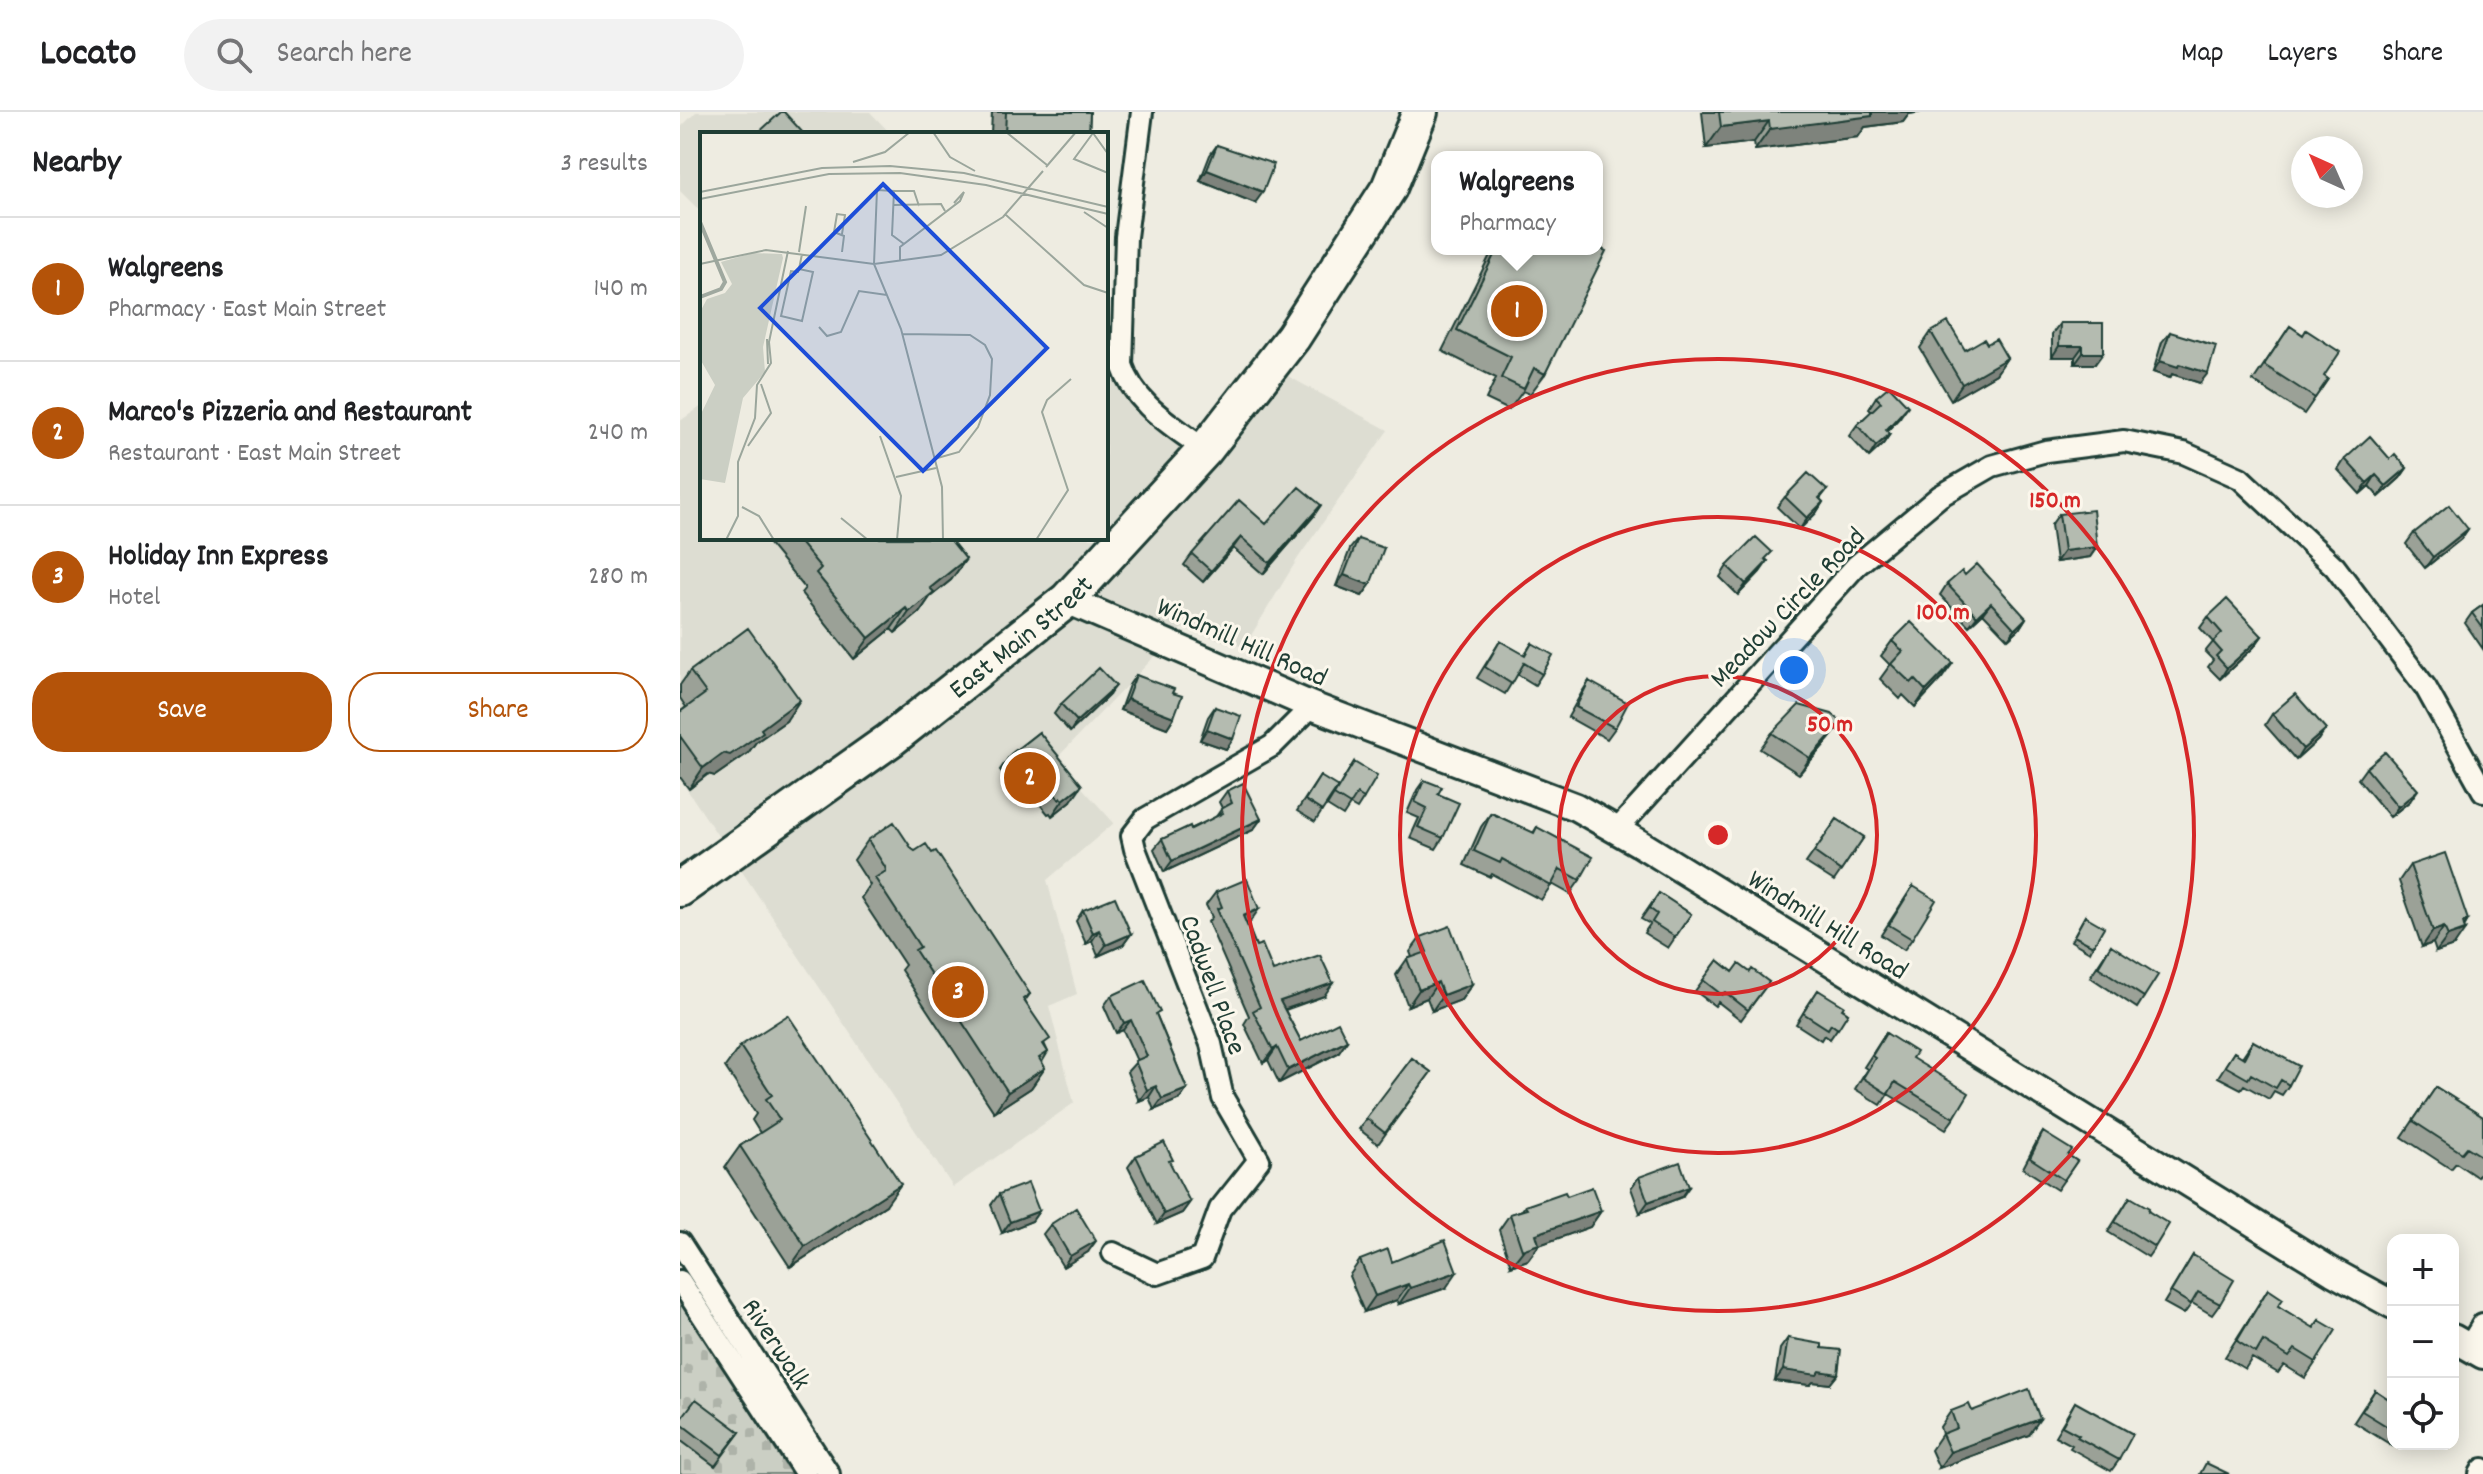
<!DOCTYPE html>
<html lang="en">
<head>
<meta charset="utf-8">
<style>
	:root { --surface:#fff; --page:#f2f2f2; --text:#202124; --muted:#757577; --line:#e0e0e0; --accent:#b45309 }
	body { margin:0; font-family:Dekko,sans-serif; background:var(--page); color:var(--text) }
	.controls { position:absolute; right:24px; bottom:24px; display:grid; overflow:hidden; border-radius:16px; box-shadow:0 4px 20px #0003 }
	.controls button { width:72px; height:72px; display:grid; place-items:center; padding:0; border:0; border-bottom:2px solid var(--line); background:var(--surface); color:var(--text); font:40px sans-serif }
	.compass { position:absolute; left:1611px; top:24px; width:72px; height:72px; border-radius:50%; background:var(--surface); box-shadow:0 4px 20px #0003; rotate:315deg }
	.you { position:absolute; left:1114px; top:558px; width:28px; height:28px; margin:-20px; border:6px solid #fff; border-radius:50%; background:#1a73e8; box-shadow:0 0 0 12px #1a73e833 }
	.badge { display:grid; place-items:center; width:52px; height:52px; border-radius:50%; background:var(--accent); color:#fff; font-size:26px; font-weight:700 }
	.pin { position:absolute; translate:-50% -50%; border:4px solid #fff; box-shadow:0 2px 8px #0006 }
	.popup { position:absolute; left:751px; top:39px; width:172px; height:104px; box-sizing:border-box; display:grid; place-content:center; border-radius:16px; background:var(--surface); filter:drop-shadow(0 2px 6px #0005); font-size:26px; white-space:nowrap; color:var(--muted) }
	.popup b { font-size:30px; color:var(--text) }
	.popup::after { content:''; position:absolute; left:50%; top:100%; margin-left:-16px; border:16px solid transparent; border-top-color:var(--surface) }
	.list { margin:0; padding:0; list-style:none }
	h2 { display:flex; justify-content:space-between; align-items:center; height:104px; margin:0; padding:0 32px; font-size:34px }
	h2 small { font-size:26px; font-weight:400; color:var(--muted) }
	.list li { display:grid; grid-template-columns:52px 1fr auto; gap:24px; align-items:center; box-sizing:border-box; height:144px; padding:0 32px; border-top:2px solid var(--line) }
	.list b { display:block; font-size:30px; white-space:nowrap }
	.list p { margin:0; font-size:26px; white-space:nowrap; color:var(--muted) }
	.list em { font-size:26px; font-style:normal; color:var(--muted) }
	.actions { display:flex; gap:16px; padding:24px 32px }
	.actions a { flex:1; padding:18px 0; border:2px solid var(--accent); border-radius:32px; text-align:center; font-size:28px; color:var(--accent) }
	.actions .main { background:var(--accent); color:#fff }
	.icon { flex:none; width:44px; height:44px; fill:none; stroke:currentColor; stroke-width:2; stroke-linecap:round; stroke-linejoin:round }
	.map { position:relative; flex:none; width:1803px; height:1362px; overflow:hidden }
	header { display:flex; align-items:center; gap:48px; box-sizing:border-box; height:112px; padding:0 40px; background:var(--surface); border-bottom:2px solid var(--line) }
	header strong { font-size:38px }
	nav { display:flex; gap:44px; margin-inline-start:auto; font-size:28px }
	.search { width:560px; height:72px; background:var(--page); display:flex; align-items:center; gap:20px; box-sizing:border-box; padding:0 28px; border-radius:44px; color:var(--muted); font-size:30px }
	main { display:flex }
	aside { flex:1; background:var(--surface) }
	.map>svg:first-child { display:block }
	.built { fill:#ddddd2 }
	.cemetery { fill:url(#cemetery-stones); stroke:#75867c; stroke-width:2 }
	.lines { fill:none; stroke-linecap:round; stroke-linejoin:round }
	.minor-casing { stroke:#1f3d34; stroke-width:26 }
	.tertiary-casing { stroke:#1f3d34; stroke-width:32 }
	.primary-casing { stroke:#1f3d34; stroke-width:40 }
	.minor { stroke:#fbf7ec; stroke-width:20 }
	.tertiary { stroke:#fbf7ec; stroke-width:26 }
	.primary { stroke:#fbf7ec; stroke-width:34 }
	.wall { fill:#9ba197; stroke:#1f3d34; stroke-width:2 }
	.shaded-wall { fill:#7e837b; stroke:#1f3d34; stroke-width:2 }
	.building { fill:#b4bbb0; stroke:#1f3d34; stroke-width:2 }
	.ring { fill:none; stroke:#d62828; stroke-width:4 }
	.labels { text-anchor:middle; stroke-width:6; stroke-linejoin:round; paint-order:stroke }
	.street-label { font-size:28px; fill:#1f3d34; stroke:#fbf7ec }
	.inset-river { fill:none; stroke:#9fa89f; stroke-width:4 }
	.inset-road { fill:none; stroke:#9ba69c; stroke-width:2 }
	.view { fill:#1d4ed8; fill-opacity:0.15; stroke:#1d4ed8; stroke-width:4 }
	.inset-edge { fill:none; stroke:#1f3d34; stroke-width:4 }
	.centre { fill:#d62828; stroke:#fbf7ec; stroke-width:4 }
	.ring-label { font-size:24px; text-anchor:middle; font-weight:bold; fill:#d62828; stroke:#fbf7ec; stroke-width:6; stroke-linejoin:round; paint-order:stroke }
</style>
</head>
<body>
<header>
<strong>Locato</strong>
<div class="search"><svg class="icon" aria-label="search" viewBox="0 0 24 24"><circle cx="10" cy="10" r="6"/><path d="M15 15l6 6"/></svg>Search here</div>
<nav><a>Map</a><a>Layers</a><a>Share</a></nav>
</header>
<main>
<aside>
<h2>Nearby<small>3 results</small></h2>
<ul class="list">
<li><span class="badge">1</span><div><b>Walgreens</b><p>Pharmacy · East Main Street</p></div><em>140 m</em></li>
<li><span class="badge">2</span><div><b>Marco's Pizzeria and Restaurant</b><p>Restaurant · East Main Street</p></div><em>240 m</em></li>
<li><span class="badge">3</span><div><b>Holiday Inn Express</b><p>Hotel</p></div><em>280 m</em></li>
</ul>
<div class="actions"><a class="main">Save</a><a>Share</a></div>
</aside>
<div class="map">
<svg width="1803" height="1362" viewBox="0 0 1803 1362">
	<defs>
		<pattern id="cemetery-stones" width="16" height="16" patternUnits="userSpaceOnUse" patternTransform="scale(2)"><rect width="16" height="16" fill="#cbcfc4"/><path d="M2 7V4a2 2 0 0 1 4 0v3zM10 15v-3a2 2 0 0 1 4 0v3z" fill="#aeb3a9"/></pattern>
	</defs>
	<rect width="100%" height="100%" fill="#eeece1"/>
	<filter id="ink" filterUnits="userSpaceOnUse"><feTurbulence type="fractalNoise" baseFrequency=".0125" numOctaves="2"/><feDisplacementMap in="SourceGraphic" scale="16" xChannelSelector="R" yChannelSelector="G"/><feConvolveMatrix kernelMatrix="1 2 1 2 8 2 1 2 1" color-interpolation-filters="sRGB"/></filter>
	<g filter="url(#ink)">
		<path class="built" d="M16 0H190L211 22H22V101L0 79V16Z
			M426 238 524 337 589 254 708 318 618 446 564 535 502 516 376 647 434 711 367 768 397 882 369 894 394 991 273 1075 0 667V309L22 294V426H426Z"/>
		<path class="cemetery" d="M0 1189 111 1362H0Z"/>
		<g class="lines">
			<g class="minor-casing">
				<path id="minor" d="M462 0 446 125 442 253C455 293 492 313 525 338
					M937 718 1176 454 1260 384 1312 354 1366 339 1444 329 1504 341 1560 366 1655 455 1746 576 1803 679
					M0 1131 149 1362
					M433 1141 477 1162 522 1146 540 1097 579 1048 543 986 531 932 455 737 452 724 465 707 592 634 632 594
					M0 1169 126 1362
					M1789 1235 1803 1212
					M1800 1362 1803 1357"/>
			</g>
			<g class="tertiary-casing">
				<path id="tertiary" d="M387 488 632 594 896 695 959 731 1653 1160 1713 1193
					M1773 1226 1803 1243"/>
			</g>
			<g class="primary-casing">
				<g id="primary">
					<path id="s1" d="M0 777 210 628 387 488 525 338 613 225 709 76 740 0"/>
				</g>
			</g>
			<use href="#minor" class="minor"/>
			<use href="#tertiary" class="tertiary"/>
			<use href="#primary" class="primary"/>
		</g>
		<path class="wall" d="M312 0H410L409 22H311Z
			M1022 0H1241L1229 2 1223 10 1185 15 1178 25 1075 38 1074 30 1026 36Z
			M537 33 575 91 520 69 530 43Z
			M813 137H917L865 262 850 282 843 279 829 298 806 287 816 266 762 239Z
			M1380 211H1423L1415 252H1395V245H1372V222Z
			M1610 214 1623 223 1644 264 1648 267 1624 302 1573 269Z
			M1251 220 1285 238 1307 232 1327 246 1316 262 1271 288 1240 236Z
			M1490 220 1520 271 1492 262 1490 266 1473 260 1482 230Z
			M1196 285 1220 305 1207 319 1210 322 1203 332 1189 345 1169 324 1177 313 1192 299 1189 296Z
			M1665 347H1710L1727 356 1720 366 1699 385 1689 374 1680 382 1658 358Z
			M1147 378 1140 387 1143 390 1136 401 1120 417 1097 395 1105 385Z
			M1379 402 1417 435 1410 445 1376 450 1371 413Z
			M633 405 583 462 553 436 523 470 504 453 512 442 586 412Z
			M1788 417 1781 427 1745 456 1726 432 1734 421Z
			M84 426H269L286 447 271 468 250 485 239 501 215 521 211 517 174 547 121 481 125 476Z
			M678 427 690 473 682 484 656 474 670 437Z
			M1086 448 1080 460 1058 483 1040 465 1047 454Z
			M1285 463 1346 506 1339 517 1328 527 1303 501 1289 514 1260 483 1267 472Z
			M1803 493V537L1785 511 1792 501Z
			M1528 505 1582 524 1574 535 1540 567 1528 555 1533 548 1525 540 1533 530 1520 516Z
			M820 529 844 543 852 531 862 562 855 573 837 562 825 582 797 566Z
			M1212 529 1262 566 1235 595 1223 583 1220 587 1200 567 1210 553 1201 544Z
			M10 559 106 609 76 630 68 641 35 664 28 662 9 677 0 665V600L6 595 0 586V573Z
			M456 563 492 581 494 605 487 616 440 598 449 573Z
			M909 569 935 616 927 627 888 605 902 580Z
			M428 584 390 620 374 602 381 592Z
			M535 595 553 627 546 637 520 628 528 605Z
			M1592 602 1638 628 1616 648 1585 613Z
			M1162 610 1150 626 1119 662 1080 637 1092 621Z
			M359 620 391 689 372 704 370 701 368 702 346 675 339 681 320 658 331 642Z
			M674 650 684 686 677 697 670 693 663 704 647 694Z
			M1686 656 1730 689 1710 705 1678 667Z
			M640 664 642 699 635 710 617 699Z
			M744 668 758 682 763 726 756 737 730 726 739 706 727 701 737 678Z
			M547 679 581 707 573 718 484 760 474 737 482 727 511 717 535 706 542 696 539 690Z
			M811 701 853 721 857 715 900 768 890 782 872 772 861 788 812 762 810 765 784 753 801 715Z
			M1157 707 1184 725 1154 769 1126 751Z
			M188 728 232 737 350 882 345 889 368 940 362 950 365 956 351 976 314 1000 221 858 225 853 181 786 190 773 174 748Z
			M1730 753 1788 808 1774 834 1756 840 1753 831 1742 835 1719 769Z
			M1233 774 1232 827 1224 838 1201 823Z
			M536 780 570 810 567 811 576 834 593 859 644 884 605 898 621 929 667 928 658 941 599 971 588 948 583 951 564 912 569 904 528 810 532 805 526 793Z
			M979 781 1011 802 988 836 964 821 970 812 961 807Z
			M403 798 451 822 443 833 418 844 412 829 406 832 396 809Z
			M1405 804 1413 834 1410 840 1391 829Z
			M741 825 792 872 781 888 752 899 747 886 728 894 716 863 727 847 732 845 730 840Z
			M1431 833 1464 885 1457 896 1410 865Z
			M1038 848 1053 860H1070L1089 870 1061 908 1038 890 1035 894 1015 879Z
			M1138 878 1168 901 1150 927 1144 923 1141 928 1116 912Z
			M431 884 477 904 507 977 500 987 474 998 469 985 459 989 447 960 457 949 443 918 436 921 424 894Z
			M1206 921 1232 946 1274 1006 1266 1017 1208 982 1201 993 1175 977 1187 957 1184 955Z
			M1573 929 1609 973 1602 983 1594 979 1589 987 1564 973 1561 977 1538 965 1554 940 1562 945Z
			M60 934 206 1093 110 1155 45 1055 60 1034 80 1021 72 1008 76 1002 45 955Z
			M732 946 751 960 698 1032 679 1017Z
			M1756 975 1803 1005V1056L1797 1065 1776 1051 1771 1057 1722 1025Z
			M1363 1020 1388 1043 1397 1049 1377 1078 1343 1056 1356 1031Z
			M456 1044 510 1090 502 1101 477 1112 448 1055Z
			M959 1065 1002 1085 960 1101 951 1076Z
			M319 1082 359 1099 352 1109 322 1121 311 1093Z
			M887 1084 921 1099 910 1115 859 1133 848 1148 831 1154 819 1118 830 1102 842 1098 845 1094Z
			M1450 1085 1468 1099 1475 1135 1468 1145 1428 1120Z
			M371 1112 408 1140 383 1155 363 1122Z
			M1513 1143 1540 1192 1532 1203 1512 1191 1504 1202 1484 1191Z
			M680 1148 712 1150 766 1176 719 1192 717 1188 684 1200 669 1164Z
			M1588 1177 1598 1194 1633 1216 1639 1208 1636 1250 1625 1266 1604 1253 1598 1261 1572 1246 1565 1257 1545 1245Z
			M1108 1226 1142 1236 1158 1262 1150 1272 1133 1270 1130 1273 1095 1269 1100 1237Z
			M1695 1278 1713 1290 1714 1332 1713 1334 1674 1310Z
			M1395 1290 1439 1348 1431 1359 1390 1336 1392 1333 1375 1324Z
			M1271 1299H1292L1349 1323 1259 1356 1251 1338 1262 1322 1260 1315Z
			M0 1308 60 1320 35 1354 0 1328Z"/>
		<path class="shaded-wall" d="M1188 0H1241L1229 2 1223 10 1185 15 1178 25 1075 38 1090 17Z
			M1089 9 1074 30 1026 36 1041 15Z
			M527 58 583 80 575 91 520 69Z
			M1379 234H1403L1395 245H1372Z
			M1403 241H1423L1415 252H1395Z
			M1327 246 1316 262 1271 288 1282 272Z
			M1480 249 1499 252 1528 261 1520 271 1492 262 1490 266 1473 260Z
			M1228 294 1220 305 1199 328 1206 318Z
			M1210 322 1203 332 1189 345 1196 334Z
			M1727 356 1720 366 1699 385 1706 374Z
			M1696 363 1689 374 1680 382 1687 371Z
			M1143 390 1136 401 1120 417 1127 406Z
			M641 393 633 405 583 462 590 451Z
			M1788 417 1781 427 1745 456 1753 445Z
			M561 425 553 436 523 470 531 459Z
			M1417 435 1410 445 1376 450 1384 439Z
			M286 447 271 468 250 485 239 501 215 521 229 500 250 476Z
			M1088 449 1080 460 1058 483 1066 472Z
			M664 463 690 473 682 484 656 474Z
			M1311 491 1303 501 1289 514 1297 504Z
			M226 496 211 517 174 547 189 526Z
			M1346 506 1339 517 1328 527 1335 517Z
			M1582 524 1574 535 1540 567 1547 556Z
			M1273 551 1262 566 1235 595 1246 579Z
			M436 574 428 584 390 620 397 609Z
			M447 587 494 605 487 616 440 598Z
			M120 588 106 609 76 630 68 641 35 664 28 662 9 677 23 656Z
			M1162 610 1150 626 1119 662 1130 646Z
			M527 617 553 627 546 637 520 628Z
			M1646 617 1638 628 1616 648 1623 637Z
			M357 659 346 675 339 681 350 665Z
			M402 673 391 689 372 704 383 688Z
			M1738 678 1730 689 1710 705 1718 695Z
			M581 707 573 718 484 760 492 749Z
			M579 797 570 810 554 817 563 804Z
			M1788 808 1780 820 1785 818 1774 834 1756 840 1768 824 1783 810Z
			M1764 815 1753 831 1742 835 1753 819Z
			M419 818 412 829 406 832 413 821Z
			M451 822 443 833 418 844 426 833Z
			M758 870 747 886 728 894 739 878Z
			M653 871 644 884 591 902 600 889Z
			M792 872 781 888 752 899 763 883Z
			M451 908 443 918 436 921 444 911Z
			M667 928 658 941 599 971 608 958Z
			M597 935 588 948 583 951 593 938Z
			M365 956 351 976 314 1000 328 980Z
			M476 974 469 985 459 989 467 978Z
			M507 977 500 987 474 998 482 987Z
			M221 1072 206 1093 110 1155 125 1134Z
			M1009 1075 1002 1085 960 1101 968 1090Z
			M510 1090 502 1101 477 1112 484 1102Z
			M359 1099 352 1109 322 1121 330 1110Z
			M921 1099 910 1115 859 1133 848 1148 831 1154 856 1122Z
			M416 1129 408 1140 383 1155 390 1144Z
			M777 1160 766 1176 719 1192 730 1176Z
			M728 1172 717 1188 684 1200 695 1184Z
			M1103 1258 1140 1259 1158 1262 1150 1272 1133 1270 1130 1273 1095 1269Z
			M1360 1307 1349 1323 1259 1356 1270 1340Z"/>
		<path class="building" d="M101 0H104L124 22H77Z
			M326 0H410L409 22H325Z
			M1039 0H1192V4L1090 17 1089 9 1041 15Z
			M537 33 594 52 583 80 527 58Z
			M917 135 926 139 865 262 854 256 844 277 821 266 831 245 777 218 817 137H917Z
			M1268 210 1285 238 1304 227 1307 232 1316 227 1327 246 1282 272 1251 220Z
			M1380 211H1423V241H1403V234H1379Z
			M1610 214 1623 223 1626 218 1660 240 1644 264 1648 267 1635 286 1584 253Z
			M1490 220 1536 234 1528 261 1499 252 1498 255 1480 249Z
			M1209 274 1228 294 1206 318 1210 322 1196 334 1177 313 1201 290 1196 285Z
			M1690 324 1710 347 1715 342 1727 356 1706 374 1696 363 1687 371 1665 347Z
			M1128 361 1147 378 1139 386 1143 390 1127 406 1105 385Z
			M619 375 641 393 590 451 561 425 531 459 512 442 559 388 586 412Z
			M1769 393 1788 417 1753 445 1734 421Z
			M1413 398 1417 435 1384 439 1379 402Z
			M1076 425 1092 440 1085 447 1088 449 1066 472 1047 454Z
			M116 426H269L286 447 250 476 254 480 229 500 226 496 189 526 136 461 141 456Z
			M678 427 704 436 690 473 664 463Z
			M1297 452 1346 506 1335 517 1311 491 1297 504 1267 472 1282 459 1285 463Z
			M1547 487 1582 524 1547 556 1536 544 1541 539 1533 530 1542 521 1528 505Z
			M1803 493V516L1792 501Z
			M1231 510 1273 551 1246 579 1235 567 1231 571 1211 552 1223 539 1212 529Z
			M68 516 120 588 81 617 83 620 50 643 43 641 23 656 0 624V600L26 581 10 559Z
			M820 529 845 543 852 531 873 543 862 562 844 551 832 572 805 555Z
			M419 556 436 574 397 609 381 592Z
			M456 563 494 577 492 581 502 584 494 605 447 587Z
			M909 569 948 591 935 616 896 595Z
			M1615 582 1646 617 1623 637 1592 602Z
			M1119 593 1152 602 1162 610 1130 646 1092 621Z
			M535 595 561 604 553 627 527 617Z
			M359 620 402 673 383 688 381 685 379 687 357 659 350 665 331 642Z
			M1705 640 1738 678 1718 695 1686 656Z
			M674 650 697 664 684 686 677 682 670 693 654 683Z
			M640 664 658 675 642 699 625 688Z
			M744 668 762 675 758 682 779 691 763 726 738 715 747 696 735 690Z
			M563 671 581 707 492 749 482 727 510 714 511 717 543 701 541 697 552 691 547 679Z
			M811 701 854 721 857 715 913 745 900 768 880 757 871 774 822 747 820 751 794 739Z
			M1157 707 1184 725 1161 759 1134 740Z
			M214 710 232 737 235 739 246 732 252 741 256 739 350 882 343 887 370 927 363 932 368 940 359 946 365 956 328 980 235 838 240 835 195 766 206 759 205 755 188 728Z
			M1765 741 1788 808 1783 810 1785 818 1768 824 1764 815 1753 819 1730 753Z
			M567 767 579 797 563 804 576 834 582 832 593 859 640 843 653 871 600 889 621 929 658 910 667 928 608 958 597 935 593 938 573 899 580 895 537 797 542 795 536 780Z
			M1233 774 1256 788 1232 827 1209 813Z
			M979 781 1011 802 995 825 972 810 977 802 969 796Z
			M435 785 451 822 426 833 419 818 413 821 403 798Z
			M1405 804 1424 815 1413 834 1394 824Z
			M770 814 792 872 763 883 758 870 739 878 727 847 747 840 741 825Z
			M1431 833 1478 863 1464 885 1418 855Z
			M1038 848 1053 860 1059 852 1070 860 1072 857 1089 870 1068 898 1045 880 1042 883 1023 868Z
			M465 868 480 900 476 902 507 977 482 987 476 974 467 978 455 949 467 944 451 908 444 911 431 884Z
			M1138 878 1164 894 1162 897 1168 901 1158 917 1151 912 1148 917 1123 901Z
			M108 903 221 1072 125 1134 60 1034 100 1008 86 987 92 983 60 934Z
			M1206 921 1236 940 1232 946 1289 981 1274 1006 1215 970 1208 982 1183 966 1195 946 1192 944Z
			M1573 929 1619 954 1609 973 1601 968 1596 976 1571 962 1568 967 1545 954 1554 940 1564 946Z
			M732 946 751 960 705 1021 686 1006Z
			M1756 975 1803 1005V1045L1787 1035 1782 1041 1733 1009Z
			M1363 1020 1392 1038 1388 1043 1397 1049 1384 1068 1350 1046Z
			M484 1030 493 1048 489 1049 510 1090 484 1102 456 1044Z
			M1000 1050 1009 1075 968 1090 959 1065Z
			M348 1071 359 1099 330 1110 319 1082Z
			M912 1075 921 1099 856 1122 859 1132 842 1138 830 1102 847 1097 845 1094 885 1080 887 1084Z
			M1450 1085 1469 1096 1468 1099 1489 1112 1475 1135 1435 1110Z
			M396 1096 416 1129 390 1144 371 1112Z
			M765 1128 777 1160 730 1176 728 1172 695 1184 680 1148 708 1137 712 1150Z
			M1513 1143 1554 1168 1540 1192 1518 1180 1511 1192 1491 1180Z
			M1588 1177 1603 1187 1598 1194 1634 1216 1639 1208 1656 1218 1636 1250 1615 1237 1609 1245 1583 1229 1576 1241 1557 1229Z
			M1108 1226 1142 1232V1236L1161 1238 1158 1262 1140 1259 1137 1263 1103 1258Z
			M1349 1277 1360 1307 1270 1340 1262 1322 1277 1316 1271 1299 1289 1292 1292 1299Z
			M1695 1278 1713 1290V1318L1682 1299Z
			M16 1287 60 1320 42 1343 0 1311V1308Z
			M1395 1290 1453 1322 1439 1348 1397 1325 1399 1323 1382 1314Z
			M1526 1351 1549 1362H1520Z"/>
	</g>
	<g class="ring">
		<circle cx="1038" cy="723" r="159"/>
		<circle cx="1038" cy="723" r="318"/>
		<circle cx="1038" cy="723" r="476"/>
	</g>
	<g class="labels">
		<g class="street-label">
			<text transform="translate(1106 494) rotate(-46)" y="10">Meadow Circle Road</text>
			<text dy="10" stroke="none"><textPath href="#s1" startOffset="424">East Main Street</textPath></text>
			<text transform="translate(563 528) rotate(24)" y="10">Windmill Hill Road</text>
			<text transform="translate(1149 811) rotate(32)" y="10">Windmill Hill Road</text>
			<text transform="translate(535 872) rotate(70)" y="10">Cadwell Place</text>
			<text transform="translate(98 1231) rotate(57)" y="10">Riverwalk</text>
		</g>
	</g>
	<g transform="translate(20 20)">
		<rect width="408" height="408" fill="#eeece1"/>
		<path d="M53 121 82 122 83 126 63 215 65 240 43 266 25 351 0 347V284L15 253 0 227V180L7 167 25 161 32 152 21 130Z" fill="#cbcfc4"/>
		<path class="inset-river" d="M0 90 25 150 21 157 0 165"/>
		<path class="inset-road" d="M233 0 250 25 275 39M306 0 347 33M393 1 374 27 408 41M393 1 408 22M153 30 185 20 210 0M346 35 376 0M194 59H214L219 74M0 60 122 36 190 34 264 41 408 75M0 67 129 42 200 41 286 53 408 82M193 73 241 72 245 79M384 80 408 96M306 83 384 153 408 161M204 112 192 103 194 59 177 58 174 132 201 197 242 355 243 408M99 120 106 74M142 120 144 104 134 100 137 82 145 83 142 102M200 129V115L260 69 264 60 254 71M0 132 66 118 174 132 241 123 303 85 343 39M99 137 113 140 102 189 81 184 91 139 98 140 99 137 102 122M119 195 127 204 141 200 159 159 187 163M203 202 270 203 285 213 292 227 290 263 278 295 259 320 234 327M67 207 68 232M180 304 201 364 197 408M48 314 71 281 61 252M196 345 236 336M42 375 59 384 74 408M141 386 168 408M26 408 38 384V330L55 286 57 253 71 231 69 210 88 119M336 408 368 358 342 280 347 268 371 247"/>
		<path class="view" d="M183 52 347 216 223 339 60 176Z"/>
		<rect width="408" height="408" class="inset-edge"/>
	</g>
	<circle cx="1038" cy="723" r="12" class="centre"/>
	<g class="ring-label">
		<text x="1375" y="395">150 m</text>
		<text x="1263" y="507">100 m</text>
		<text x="1150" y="619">50 m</text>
	</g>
</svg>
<div class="controls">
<button>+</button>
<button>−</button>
<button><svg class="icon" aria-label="locate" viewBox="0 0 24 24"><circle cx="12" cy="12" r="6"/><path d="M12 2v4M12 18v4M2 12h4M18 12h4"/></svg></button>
</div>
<svg class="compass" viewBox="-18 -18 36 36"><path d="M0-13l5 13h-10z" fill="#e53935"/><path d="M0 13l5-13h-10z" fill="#757577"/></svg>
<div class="you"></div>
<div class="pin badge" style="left:837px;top:199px">1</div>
<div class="popup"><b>Walgreens</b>Pharmacy</div>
<div class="pin badge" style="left:350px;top:666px">2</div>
<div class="pin badge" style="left:278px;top:880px">3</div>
</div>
</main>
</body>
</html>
